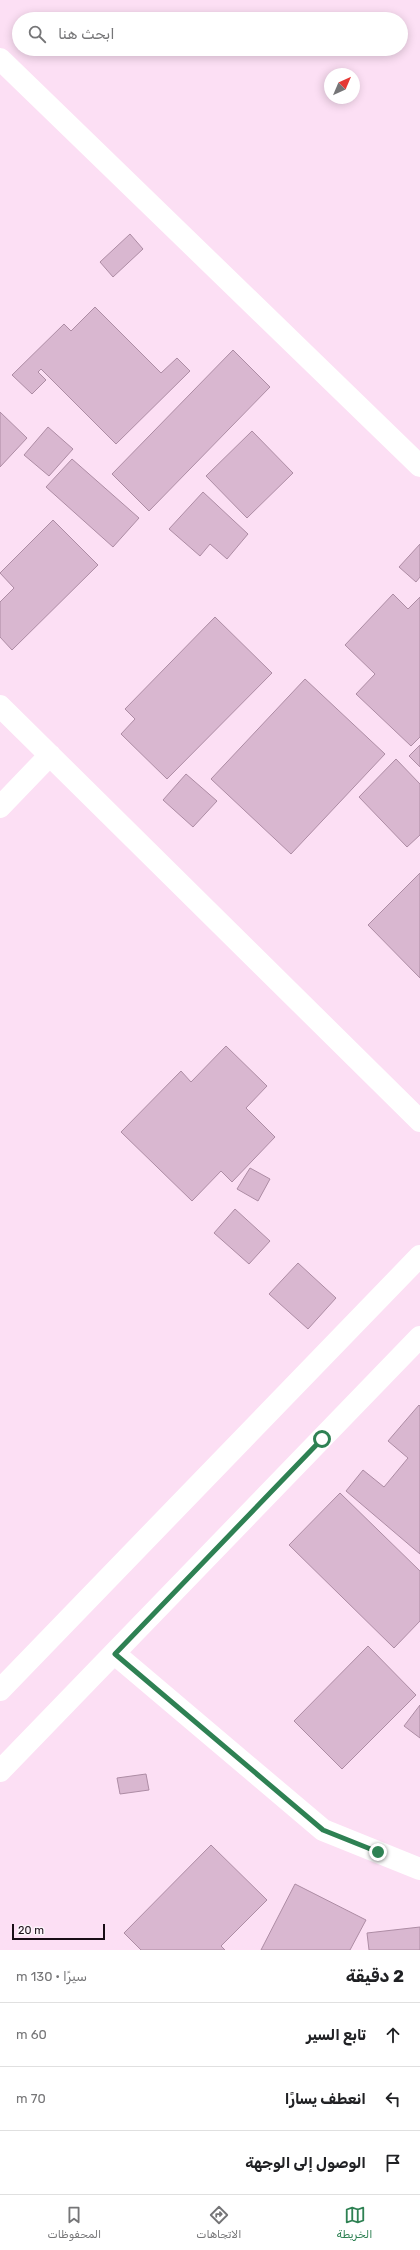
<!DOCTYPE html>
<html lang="ar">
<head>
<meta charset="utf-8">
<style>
	:root { --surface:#fff; --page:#f6f6f6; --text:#202124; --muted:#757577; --line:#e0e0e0; --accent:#2e8153 }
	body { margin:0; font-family:Rubik,"Noto Sans Arabic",sans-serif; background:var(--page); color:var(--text); direction:rtl }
	.compass { position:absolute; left:324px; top:68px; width:36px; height:36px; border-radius:50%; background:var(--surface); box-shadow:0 2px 10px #0003; rotate:44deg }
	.scale { position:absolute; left:12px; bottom:10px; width:93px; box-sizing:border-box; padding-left:4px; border:2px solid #190d16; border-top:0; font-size:11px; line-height:14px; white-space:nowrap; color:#190d16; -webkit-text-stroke:3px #fbf3f9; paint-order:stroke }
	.stop { position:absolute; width:12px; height:12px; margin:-9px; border:3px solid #2e8153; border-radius:50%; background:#fff }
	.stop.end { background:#2e8153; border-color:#fff; box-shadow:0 1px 4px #0008 }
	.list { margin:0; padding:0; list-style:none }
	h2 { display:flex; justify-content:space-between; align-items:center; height:52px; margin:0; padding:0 16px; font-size:17px }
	h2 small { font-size:13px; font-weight:400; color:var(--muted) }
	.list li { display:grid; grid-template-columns:26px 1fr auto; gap:12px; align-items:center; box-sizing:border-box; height:64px; padding:0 16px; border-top:1px solid var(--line) }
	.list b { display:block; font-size:15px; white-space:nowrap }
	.list em { font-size:13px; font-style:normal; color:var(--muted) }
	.icon { flex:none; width:22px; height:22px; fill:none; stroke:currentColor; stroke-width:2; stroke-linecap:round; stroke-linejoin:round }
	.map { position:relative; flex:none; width:420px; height:1950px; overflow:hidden; direction:ltr }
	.search { position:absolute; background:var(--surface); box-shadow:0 2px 10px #0003; left:12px; right:12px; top:12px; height:44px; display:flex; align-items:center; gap:10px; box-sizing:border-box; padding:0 14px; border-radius:22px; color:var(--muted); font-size:15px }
	.sheet { height:244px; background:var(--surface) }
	nav { display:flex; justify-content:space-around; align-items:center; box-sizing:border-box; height:56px; border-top:1px solid var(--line); background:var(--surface); font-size:11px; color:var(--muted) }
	nav a { display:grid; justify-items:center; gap:2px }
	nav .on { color:var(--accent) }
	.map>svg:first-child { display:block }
	.building { fill:#d9b7d0; stroke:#ad8ca4 }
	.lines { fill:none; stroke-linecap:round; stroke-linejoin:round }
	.minor { stroke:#fff; stroke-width:22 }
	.tertiary { stroke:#fff; stroke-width:22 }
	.route { stroke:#2e8153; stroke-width:5 }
</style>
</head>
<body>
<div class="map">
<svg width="420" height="1950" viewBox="0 0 420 1950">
	<rect width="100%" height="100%" fill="#fcdff4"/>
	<path class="building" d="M130 234 143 249 113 277 100 262Z
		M95 307 161 373 177 358 190 371 116 444 41 369 38 372 46 380 32 394 12 375 64 324 71 331Z
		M233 350 270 387 149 511 112 474Z
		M0 412 27 438 0 467Z
		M48 427 73 449 49 476 24 455Z
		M252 431 293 473 247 518 206 476Z
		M72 459 139 518 113 547 46 487Z
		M203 492 248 534 227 559 210 544 200 556 169 529Z
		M53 520 98 565 12 650 0 637V602L14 588 0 573Z
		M420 544V577L416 582 399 567Z
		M393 594 408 609 420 597V737L411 746 356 694 375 674 345 645Z
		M215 617 272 673 167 779 121 734 135 719 125 709Z
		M305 679 385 754 291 854 211 779Z
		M420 745V767L409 756Z
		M396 759 420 784V835L407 847 359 797Z
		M186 774 217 801 193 827 163 800Z
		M420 873V978L368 925Z
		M226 1046 267 1086 246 1108 275 1137 232 1182 221 1171 192 1201 121 1132 181 1071 191 1082Z
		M250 1168 270 1179 258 1201 237 1189Z
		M235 1209 270 1241 249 1264 214 1233Z
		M298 1263 336 1298 308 1329 269 1294Z
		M419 1405 420 1406V1554L346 1491 363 1470 384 1487 408 1458 388 1441Z
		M340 1493 420 1571V1621L394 1648 289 1545Z
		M368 1646 416 1695 342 1769 294 1721Z
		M420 1705V1738L404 1726Z
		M146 1774 149 1790 120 1794 117 1778Z
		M211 1845 267 1900 221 1946 225 1950H141L124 1933Z
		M295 1884 366 1920 350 1950H261Z
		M420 1927V1950H369L367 1933Z"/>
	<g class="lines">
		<path class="minor" d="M0 59 420 466
			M0 706 420 1121
			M0 807 50 755
			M115 1654 323 1830 420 1869"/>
		<path class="tertiary" d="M0 1690 420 1256
			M0 1771 420 1337"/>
	</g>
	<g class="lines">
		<path class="route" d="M322 1439 115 1654 323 1830 378 1852"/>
	</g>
</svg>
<svg class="compass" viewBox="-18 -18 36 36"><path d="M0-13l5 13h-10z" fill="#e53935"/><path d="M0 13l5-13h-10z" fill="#757577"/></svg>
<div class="scale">20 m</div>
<div class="stop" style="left:322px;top:1439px"></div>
<div class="stop end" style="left:378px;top:1852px"></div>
<div class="search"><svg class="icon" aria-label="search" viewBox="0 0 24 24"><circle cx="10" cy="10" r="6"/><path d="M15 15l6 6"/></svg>ابحث هنا</div>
</div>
<section class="sheet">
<h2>2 دقيقة<small>سيرًا · 130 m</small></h2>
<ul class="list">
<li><svg class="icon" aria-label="ahead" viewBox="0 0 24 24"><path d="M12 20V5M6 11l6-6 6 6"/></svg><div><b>تابع السير</b></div><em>60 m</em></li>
<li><svg class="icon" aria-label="left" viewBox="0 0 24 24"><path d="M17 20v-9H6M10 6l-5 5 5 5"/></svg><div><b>انعطف يسارًا</b></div><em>70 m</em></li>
<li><svg class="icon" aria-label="arrive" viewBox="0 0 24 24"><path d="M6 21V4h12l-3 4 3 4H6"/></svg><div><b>الوصول إلى الوجهة</b></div></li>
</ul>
</section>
<nav>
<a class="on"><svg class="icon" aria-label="map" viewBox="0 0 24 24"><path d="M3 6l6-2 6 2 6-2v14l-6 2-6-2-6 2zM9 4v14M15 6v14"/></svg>الخريطة</a>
<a><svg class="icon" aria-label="directions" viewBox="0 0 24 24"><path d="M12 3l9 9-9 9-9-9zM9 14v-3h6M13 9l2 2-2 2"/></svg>الاتجاهات</a>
<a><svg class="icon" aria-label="saved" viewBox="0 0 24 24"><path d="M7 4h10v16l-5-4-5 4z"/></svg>المحفوظات</a>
</nav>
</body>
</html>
